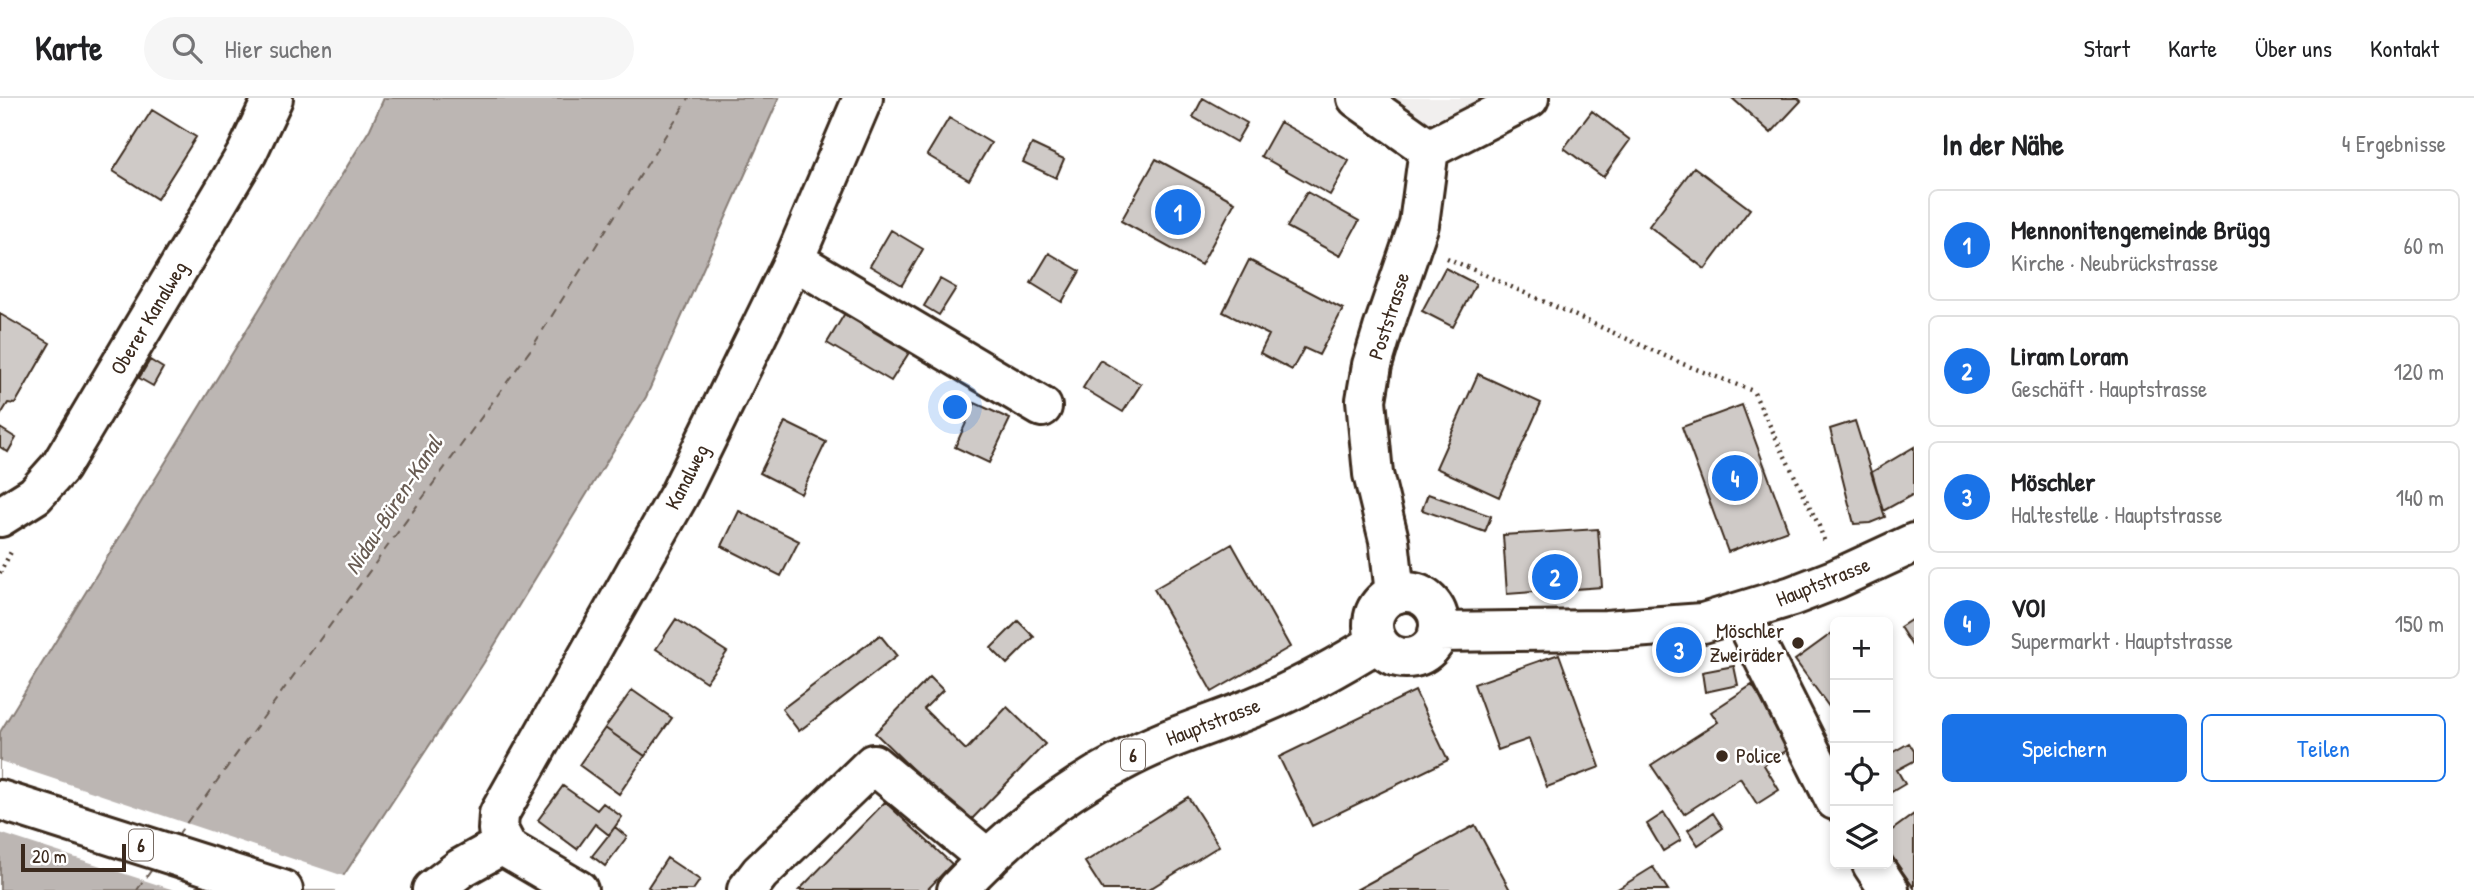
<!DOCTYPE html>
<html lang="de">
<head>
<meta charset="utf-8">
<style>
	:root { --surface:#fff; --page:#f6f6f6; --text:#202124; --muted:#757577; --line:#e0e0e0; --accent:#1a73e8 }
	body { margin:0; font-family:"Patrick Hand",sans-serif; background:var(--page); color:var(--text) }
	.controls { position:absolute; right:21px; bottom:21px; display:grid; overflow:hidden; border-radius:10px; box-shadow:0 4px 10px #0003 }
	.controls button { width:63px; height:63px; display:grid; place-items:center; padding:0; border:0; border-bottom:2px solid var(--line); background:var(--surface); color:var(--text); font:35px sans-serif }
	.scale { position:absolute; left:21px; bottom:18px; width:105px; box-sizing:border-box; padding-left:7px; border:4px solid #3b2a1e; border-top:0; font-size:19px; line-height:24px; white-space:nowrap; color:#3b2a1e; -webkit-text-stroke:5px #fff; paint-order:stroke }
	.you { position:absolute; left:956px; top:310px; width:24px; height:24px; margin:-18px; border:5px solid #fff; border-radius:50%; background:#1a73e8; box-shadow:0 0 0 10px #1a73e833 }
	.badge { display:grid; place-items:center; width:46px; height:46px; border-radius:50%; background:var(--accent); color:#fff; font-size:23px; font-weight:700 }
	.pin { position:absolute; translate:-50% -50%; border:4px solid #fff; box-shadow:0 2px 7px #0006 }
	.list { margin:0; padding:0; list-style:none }
	h2 { display:flex; justify-content:space-between; align-items:center; height:91px; margin:0; padding:0 28px; font-size:30px }
	h2 small { font-size:23px; font-weight:400; color:var(--muted) }
	.list li { display:grid; grid-template-columns:46px 1fr auto; gap:21px; align-items:center; box-sizing:border-box; height:112px; margin:0 14px 14px; padding:0 14px; border:2px solid var(--line); border-radius:10px }
	.list b { display:block; font-size:26px; white-space:nowrap }
	.list p { margin:0; font-size:23px; white-space:nowrap; color:var(--muted) }
	.list em { font-size:23px; font-style:normal; color:var(--muted) }
	.actions { display:flex; gap:14px; padding:21px 28px }
	.actions a { flex:1; padding:16px 0; border:2px solid var(--accent); border-radius:10px; text-align:center; font-size:24px; color:var(--accent) }
	.actions .main { background:var(--accent); color:#fff }
	.icon { flex:none; width:38px; height:38px; fill:none; stroke:currentColor; stroke-width:2; stroke-linecap:round; stroke-linejoin:round }
	.map { position:relative; flex:none; width:1914px; height:792px; overflow:hidden }
	header { display:flex; align-items:center; gap:42px; box-sizing:border-box; height:98px; padding:0 35px; background:var(--surface); border-bottom:2px solid var(--line) }
	header strong { font-size:33px }
	nav { display:flex; gap:38px; margin-inline-start:auto; font-size:24px }
	.search { width:490px; height:63px; background:var(--page); display:flex; align-items:center; gap:18px; box-sizing:border-box; padding:0 24px; border-radius:38px; color:var(--muted); font-size:26px }
	main { display:flex }
	aside { flex:1; background:var(--surface) }
	.map>svg:first-child { display:block }
	.built { fill:#f1efee }
	.water { fill:#bcb6b3; stroke:#887e77; stroke-width:2 }
	.pier { fill:#fff }
	.lines { fill:none; stroke-linecap:round; stroke-linejoin:round }
	.ferry { stroke:#685b52; stroke-width:2; stroke-dasharray:9 7; stroke-linecap:butt }
	.building { fill:#cfcac7; stroke:#3b2a1e; stroke-width:2 }
	.minor-casing { stroke:#3b2a1e; stroke-width:44 }
	.major-casing { stroke:#3b2a1e; stroke-width:44 }
	.path { stroke:#3b2a1e; stroke-width:4.5; stroke-dasharray:2 5; stroke-linecap:butt }
	.minor { stroke:#fff; stroke-width:38 }
	.major { stroke:#fff; stroke-width:38 }
	.poi-dot { fill:#3b2a1e; stroke:#fff; stroke-width:2.5 }
	.labels { text-anchor:middle; stroke-width:5; stroke-linejoin:round; paint-order:stroke }
	.shield { fill:#fff; stroke:#766a62; stroke-width:2 }
	.shield-label { font-size:19px; font-weight:bold; fill:#3b2a1e }
	.street-label { font-size:21px; fill:#3b2a1e; stroke:#fff }
	.poi-label { font-size:21px; fill:#3b2a1e; stroke:#fff; text-anchor:end }
	.water-label { font-size:23px; font-style:italic; fill:#685b52; stroke:#fff }
</style>
</head>
<body>
<header>
<strong>Karte</strong>
<div class="search"><svg class="icon" aria-label="search" viewBox="0 0 24 24"><circle cx="10" cy="10" r="6"/><path d="M15 15l6 6"/></svg>Hier suchen</div>
<nav><a>Start</a><a>Karte</a><a>Über uns</a><a>Kontakt</a></nav>
</header>
<main>
<div class="map">
<svg width="1914" height="792" viewBox="0 0 1914 792">
	<rect width="100%" height="100%" fill="#fff"/>
	<filter id="ink" filterUnits="userSpaceOnUse"><feTurbulence type="fractalNoise" baseFrequency=".0143" numOctaves="2"/><feDisplacementMap in="SourceGraphic" scale="14" xChannelSelector="R" yChannelSelector="G"/><feConvolveMatrix kernelMatrix="1 2 1 2 8 2 1 2 1" color-interpolation-filters="sRGB"/></filter>
	<g filter="url(#ink)">
		<path class="built" d="M1357 0H1529L1429 51Z"/>
		<path class="water" d="M384 0H779L646 299 483 566 334 792H0V634L370 31Z"/>
		<path class="pier" d="M0 663 347 779 338 792H174L0 735Z"/>
		<g class="lines">
			<path class="ferry" d="M177 738 531 251 689 0
				M137 792 153 770"/>
		</g>
		<path class="building" d="M1203 0 1247 25 1236 44 1193 19Z
			M1732 0H1798L1801 3 1771 35Z
			M152 12 196 39 157 101 113 73Z
			M1592 13 1630 42 1603 79 1564 50Z
			M949 20 991 45 969 82 927 57Z
			M1280 24 1349 63 1330 97 1261 58Z
			M1032 46 1064 61 1056 80 1023 64Z
			M1156 61 1235 104 1201 167 1121 123Z
			M1694 69 1750 111 1705 171 1649 128Z
			M1307 94 1359 123 1340 158 1287 129Z
			M891 132 923 151 902 187 870 168Z
			M1049 155 1080 173 1062 204 1031 185Z
			M1249 162 1343 211 1319 257 1304 250 1292 272 1260 255 1269 237 1223 214Z
			M1445 170 1476 186 1453 229 1422 213Z
			M940 181 956 190 939 217 924 208Z
			M845 215 910 253 891 283 827 245Z
			M0 216 50 245 15 306 8 305 0 318Z
			M150 262 163 270 153 288 139 280Z
			M1100 262 1141 286 1123 314 1083 290Z
			M1478 276 1541 305 1499 399 1436 370Z
			M975 305 1010 321 989 365 955 349Z
			M1742 307 1788 432 1728 454 1682 329Z
			M1855 323 1885 419 1870 425 1854 426 1830 331Z
			M785 324 826 344 801 396 760 375Z
			M0 330 16 340 8 354 0 349Z
			M1914 349V396L1883 413 1872 374Z
			M1428 396 1491 418 1485 434 1422 412Z
			M739 413 799 443 781 478 722 448Z
			M1598 431 1602 489 1507 496 1503 437Z
			M1232 446 1290 549 1212 594 1154 491Z
			M1914 520V551L1900 529Z
			M676 521 727 554 706 584 656 551Z
			M1018 523 1034 539 1007 566 991 550Z
			M1835 533V617L1795 562Z
			M880 537 897 558 799 633 782 611Z
			M1559 556 1600 669 1547 689 1529 641 1498 652 1474 586Z
			M1734 568 1738 587 1705 594 1702 574Z
			M930 579 943 592 924 611 966 652 1007 609 1045 646 968 725 875 635Z
			M1752 587 1792 649 1764 667 1779 692 1757 706 1740 680 1684 716 1651 667 1718 624 1711 614Z
			M632 592 672 620 645 658 605 630Z
			M1415 593 1448 662 1312 728 1279 659Z
			M605 630 645 658 619 696 579 667Z
			M1909 645 1914 653V663L1897 672 1905 686 1888 696V657Z
			M563 688 597 712 603 705 622 719 609 737 595 726 577 751 538 722Z
			M1188 699 1219 748 1148 792H1103L1085 764Z
			M885 704 952 766 927 792H799Z
			M1664 715 1681 742 1663 753 1647 726Z
			M1713 715 1723 730 1698 747 1688 732Z
			M1914 716V790L1888 753V735Z
			M1475 727 1510 792H1356Z
			M615 729 627 739 605 768 592 758Z
			M667 760 700 782 693 792H653L648 789Z
			M1653 769 1668 792H1616Z"/>
		<g class="lines">
			<g class="minor-casing">
				<path id="minor" d="M1357 0 1429 51
					M1429 51 1529 0
					M794 162 1042 309
					M0 419 35 397 60 369 247 55 273 0
					M1395 496 1389 442 1373 376 1366 302 1372 267 1383 231 1419 126 1429 51
					M1741 515 1835 702
					M1872 766 1889 792
					M432 792 461 770 504 746
					M578 792 508 751 498 732 499 716 680 395 794 162 863 0
					M747 792 760 775 873 666 988 761"/>
			</g>
			<g class="major-casing">
				<path id="major" d="M1373 527a33 33 0 1 1 66 0a33 33 0 1 1-66 0Z
					M1438 534 1606 532 1703 525 1792 498 1836 481 1914 445
					M0 702 283 792
					M957 792C1004 741 1059 696 1121 664 1166 639 1217 625 1264 605 1304 588 1341 567 1378 544"/>
			</g>
			<path class="path" d="M1447 160 1683 266 1753 293 1819 428 1825 445
				M0 475 12 452"/>
			<use href="#minor" class="minor"/>
			<use href="#major" class="major"/>
		</g>
	</g>
	<g class="poi-dot">
		<circle cx="1798" cy="545" r="7"/>
		<circle cx="1722" cy="658" r="7"/>
	</g>
	<g class="labels">
		<g class="shield">
			<rect x="1121" y="641.5" width="24" height="31" rx="5"/>
			<rect x="129" y="731.5" width="24" height="31" rx="5"/>
		</g>
		<g class="shield-label">
			<text x="1133" y="664">6</text>
			<text x="141" y="754">6</text>
		</g>
		<g class="street-label">
			<text transform="translate(1389 218) rotate(-72)" y="7">Poststrasse</text>
			<text transform="translate(149 220) rotate(-59)" y="7">Oberer Kanalweg</text>
			<text transform="translate(687 379) rotate(-63)" y="7">Kanalweg</text>
			<text transform="translate(1823 484) rotate(-22)" y="7">Hauptstrasse</text>
			<text transform="translate(1213 624) rotate(-21)" y="7">Hauptstrasse</text>
		</g>
		<g class="poi-label">
			<text x="1784" y="540">Möschler<tspan x="1784" dy="24">Zweiräder</tspan></text>
			<text x="1736" y="665" text-anchor="start">Police</text>
		</g>
		<g class="water-label">
			<text transform="translate(393 407) rotate(-57)" y="8">Nidau-Büren-Kanal</text>
		</g>
	</g>
</svg>
<div class="controls">
<button>+</button>
<button>−</button>
<button><svg class="icon" aria-label="locate" viewBox="0 0 24 24"><circle cx="12" cy="12" r="6"/><path d="M12 2v4M12 18v4M2 12h4M18 12h4"/></svg></button>
<button><svg class="icon" aria-label="layers" viewBox="0 0 24 24"><path d="M12 4l9 5-9 5-9-5zM3 14l9 5 9-5"/></svg></button>
</div>
<div class="scale">20 m</div>
<div class="you"></div>
<div class="pin badge" style="left:1178px;top:114px">1</div>
<div class="pin badge" style="left:1555px;top:479px">2</div>
<div class="pin badge" style="left:1679px;top:552px">3</div>
<div class="pin badge" style="left:1735px;top:380px">4</div>
</div>
<aside>
<h2>In der Nähe<small>4 Ergebnisse</small></h2>
<ul class="list">
<li><span class="badge">1</span><div><b>Mennonitengemeinde Brügg</b><p>Kirche · Neubrückstrasse</p></div><em>60 m</em></li>
<li><span class="badge">2</span><div><b>Liram Loram</b><p>Geschäft · Hauptstrasse</p></div><em>120 m</em></li>
<li><span class="badge">3</span><div><b>Möschler</b><p>Haltestelle · Hauptstrasse</p></div><em>140 m</em></li>
<li><span class="badge">4</span><div><b>VOI</b><p>Supermarkt · Hauptstrasse</p></div><em>150 m</em></li>
</ul>
<div class="actions"><a class="main">Speichern</a><a>Teilen</a></div>
</aside>
</main>
</body>
</html>
